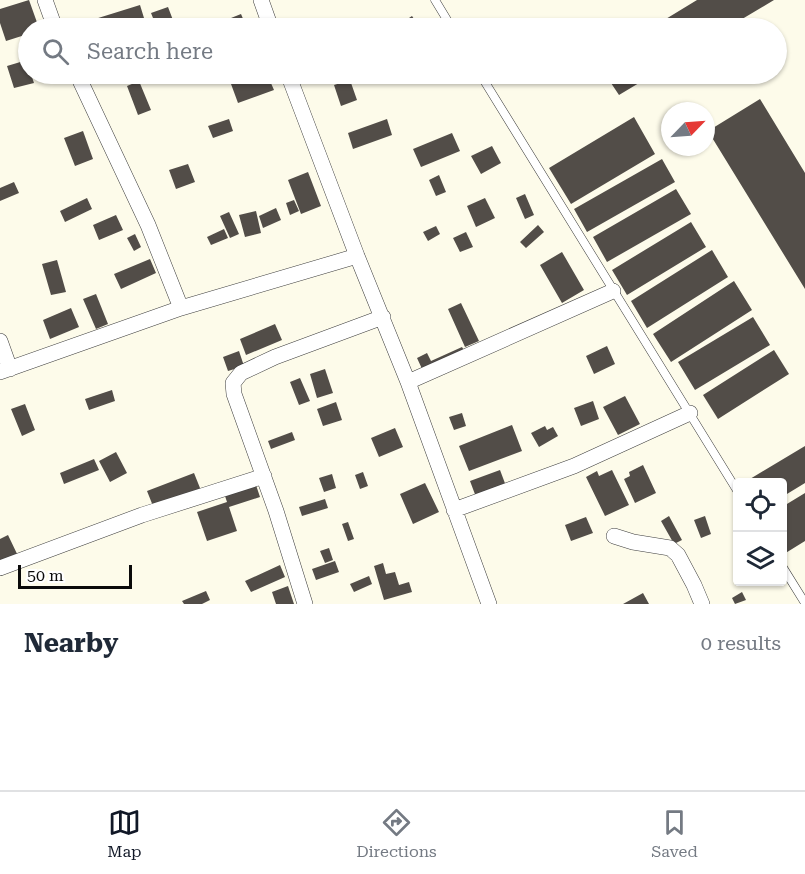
<!DOCTYPE html>
<html lang="en">
<head>
<meta charset="utf-8">
<style>
	:root { --surface:#fff; --page:#f2f2f3; --text:#1f2937; --muted:#747a83; --line:#e0e1e3; --accent:#111827 }
	body { margin:0; font-family:"Roboto Serif",serif; background:var(--page); color:var(--text) }
	.controls { position:absolute; right:18px; bottom:18px; display:grid; overflow:hidden; border-radius:6px; box-shadow:0 2px 4px #0004 }
	.controls button { width:54px; height:54px; display:grid; place-items:center; padding:0; border:0; border-bottom:2px solid var(--line); background:var(--surface); color:var(--text); font:30px sans-serif }
	.compass { position:absolute; left:661px; top:102px; width:54px; height:54px; border-radius:50%; background:var(--surface); box-shadow:0 2px 4px #0004; rotate:65deg }
	.scale { position:absolute; left:18px; bottom:15px; width:114px; box-sizing:border-box; padding-left:6px; border:3px solid #0a0a0a; border-top:0; font-size:16px; line-height:21px; white-space:nowrap; color:#0a0a0a; -webkit-text-stroke:4px #fff; paint-order:stroke }
	.list { margin:0; padding:0; list-style:none }
	h2 { display:flex; justify-content:space-between; align-items:center; height:78px; margin:0; padding:0 24px; font-size:26px }
	h2 small { font-size:20px; font-weight:400; color:var(--muted) }
	.icon { flex:none; width:33px; height:33px; fill:none; stroke:currentColor; stroke-width:2; stroke-linecap:round; stroke-linejoin:round }
	.map { position:relative; flex:none; width:805px; height:604px; overflow:hidden }
	.search { position:absolute; background:var(--surface); box-shadow:0 2px 4px #0004; left:18px; right:18px; top:18px; height:66px; display:flex; align-items:center; gap:15px; box-sizing:border-box; padding:0 21px; border-radius:33px; color:var(--muted); font-size:22px }
	.sheet { height:186px; background:var(--surface) }
	nav { display:flex; justify-content:space-around; align-items:center; box-sizing:border-box; height:84px; border-top:2px solid var(--line); background:var(--surface); font-size:16px; color:var(--muted) }
	nav a { display:grid; justify-items:center; gap:3px }
	nav .on { color:var(--accent) }
	.map>svg:first-child { display:block }
	.building { fill:#524d48 }
	.lines { fill:none; stroke-linecap:round; stroke-linejoin:round }
	.service-casing { stroke:#3d3d3d; stroke-width:9 }
	.minor-casing { stroke:#3d3d3d; stroke-width:16 }
	.service { stroke:#fff; stroke-width:8 }
	.minor { stroke:#fff; stroke-width:15 }
</style>
</head>
<body>
<div class="map">
<svg width="805" height="604" viewBox="0 0 805 604">
	<rect width="100%" height="100%" fill="#fdfbea"/>
	<path class="building" d="M29 0 39 28H28V34L6 41 0 23V9Z
		M697 0H774L727 28H651Z
		M140 5 144 18 109 28H98L95 19Z
		M168 7 176 28H157L151 13Z
		M241 14 247 28H206Z
		M412 16 420 28H403L400 24Z
		M86 19 88 28H69L68 25Z
		M27 60 28 74H31L34 83 14 88 7 66Z
		M96 74H120L100 82Z
		M259 74H267L274 90 238 103 231 84Z
		M605 74H654L619 95Z
		M350 80 357 100 341 106 334 85Z
		M139 81 151 110 138 115 127 86Z
		M760 99 805 173V289L708 131Z
		M634 117 655 154 571 204 549 168Z
		M229 119 233 131 213 138 208 126Z
		M387 119 392 135 353 149 348 133Z
		M83 131 93 159 75 166 64 138Z
		M452 133 460 151 421 167 413 149Z
		M492 146 501 163 481 174 471 156Z
		M662 159 675 182 587 232 574 209Z
		M188 164 195 182 176 189 169 170Z
		M308 172 321 206 301 214 288 180Z
		M439 175 446 192 436 196 429 180Z
		M14 182 19 193 0 201V188Z
		M676 189 691 214 607 262 593 237Z
		M525 194 534 215 525 219 516 198Z
		M87 198 92 209 65 222 60 211Z
		M485 198 495 218 476 227 467 206Z
		M294 200 299 211 290 215 286 203Z
		M276 208 281 220 263 228 259 216Z
		M256 211 261 233 245 237 239 215Z
		M229 212 239 234 230 238 220 216Z
		M116 215 123 230 99 240 93 225Z
		M691 222 706 247 627 295 612 270Z
		M538 225 544 232 526 248 520 242Z
		M436 226 440 234 428 241 423 232Z
		M224 229 228 238 211 245 207 237Z
		M466 232 473 247 460 252 453 238Z
		M135 234 141 247 134 251 127 238Z
		M712 250 728 277 647 328 631 301Z
		M562 252 584 290 562 303 540 265Z
		M150 259 156 273 121 289 114 274Z
		M57 260 66 292 51 295 42 264Z
		M734 281 752 310 671 362 653 334Z
		M96 294 108 324 96 329 83 299Z
		M461 303 479 341 465 347 448 309Z
		M71 308 79 327 50 339 43 320Z
		M753 317 770 345 695 390 678 362Z
		M275 324 282 340 246 355 240 339Z
		M607 346 615 364 594 374 586 356Z
		M462 347 465 352 423 371 417 358 427 353 431 361Z
		M774 350 789 374 718 419 703 395Z
		M239 351 244 366 228 371 223 357Z
		M325 369 333 393 317 398 310 374Z
		M300 378 310 401 299 405 290 382Z
		M112 390 115 401 89 410 85 399Z
		M625 396 640 424 618 435 603 407Z
		M593 401 599 419 581 426 574 408Z
		M336 402 342 420 323 426 317 409Z
		M25 404 35 430 22 436 11 409Z
		M462 413 466 426 454 430 449 417Z
		M512 425 522 451 469 471 459 446Z
		M545 426 547 430 553 427 558 436 539 447 531 433Z
		M395 428 403 447 379 457 371 438Z
		M292 432 295 440 271 449 268 441Z
		M805 446V483L782 497V482H745Z
		M116 452 127 473 110 482 99 461Z
		M94 459 99 470 64 484 60 473Z
		M643 465 656 493 635 503 624 479 630 476 629 472Z
		M500 470 506 486 476 497 470 481Z
		M612 470 629 505 605 516 586 477 597 471 599 476Z
		M363 472 368 486 360 489 355 475Z
		M194 473 202 493 155 511 147 491Z
		M332 474 336 488 324 492 319 478Z
		M425 483 439 512 413 524 400 494Z
		M256 485 260 497 229 507 237 531 207 541 197 512 227 502 225 496Z
		M805 493V541L784 554 782 507Z
		M325 499 328 508 302 516 299 507Z
		M669 516 682 540 674 544 661 521Z
		M705 516 711 534 701 538 694 520Z
		M586 517 593 533 571 541 565 525Z
		M348 522 354 539 348 541 342 524Z
		M8 535 19 558 0 562V539Z
		M329 548 333 560 325 563 320 551Z
		M335 561 339 572 316 580 312 569Z
		M383 563 386 574 395 572 399 585 409 582 412 592 384 600 374 566Z
		M280 565 285 577 251 592 245 581Z
		M369 576 372 584 354 592 350 584Z
		M288 586 294 604H276L272 592Z
		M206 591 210 600 202 604H184L182 601Z
		M742 592 746 600 735 604 732 598Z
		M643 593 649 604H623Z"/>
	<g class="lines">
		<g class="service-casing">
			<path id="service" d="M435 0 452 28
				M480 74 738 492
				M782 566 805 603"/>
		</g>
		<g class="minor-casing">
			<path id="minor" d="M45 0 55 28
				M261 0 271 28
				M77 74 148 225 181 308
				M288 74 357 256 408 382 489 604
				M0 341 10 369
				M0 372 181 308 357 256
				M408 382 613 291
				M454 510 574 466 690 413
				M614 536 633 542 670 548 678 555 694 585 702 604
				M0 568 142 515 264 476
				M305 604 276 511 234 394 233 383 241 373 275 357 383 317"/>
		</g>
		<use href="#service" class="service"/>
		<use href="#minor" class="minor"/>
	</g>
</svg>
<div class="controls">
<button><svg class="icon" aria-label="locate" viewBox="0 0 24 24"><circle cx="12" cy="12" r="6"/><path d="M12 2v4M12 18v4M2 12h4M18 12h4"/></svg></button>
<button><svg class="icon" aria-label="layers" viewBox="0 0 24 24"><path d="M12 4l9 5-9 5-9-5zM3 14l9 5 9-5"/></svg></button>
</div>
<svg class="compass" viewBox="-18 -18 36 36"><path d="M0-13l5 13h-10z" fill="#e53935"/><path d="M0 13l5-13h-10z" fill="#747a83"/></svg>
<div class="scale">50 m</div>
<div class="search"><svg class="icon" aria-label="search" viewBox="0 0 24 24"><circle cx="10" cy="10" r="6"/><path d="M15 15l6 6"/></svg>Search here</div>
</div>
<section class="sheet">
<h2>Nearby<small>0 results</small></h2>
<ul class="list">
</ul>
</section>
<nav>
<a class="on"><svg class="icon" aria-label="map" viewBox="0 0 24 24"><path d="M3 6l6-2 6 2 6-2v14l-6 2-6-2-6 2zM9 4v14M15 6v14"/></svg>Map</a>
<a><svg class="icon" aria-label="directions" viewBox="0 0 24 24"><path d="M12 3l9 9-9 9-9-9zM9 14v-3h6M13 9l2 2-2 2"/></svg>Directions</a>
<a><svg class="icon" aria-label="saved" viewBox="0 0 24 24"><path d="M7 4h10v16l-5-4-5 4z"/></svg>Saved</a>
</nav>
</body>
</html>
